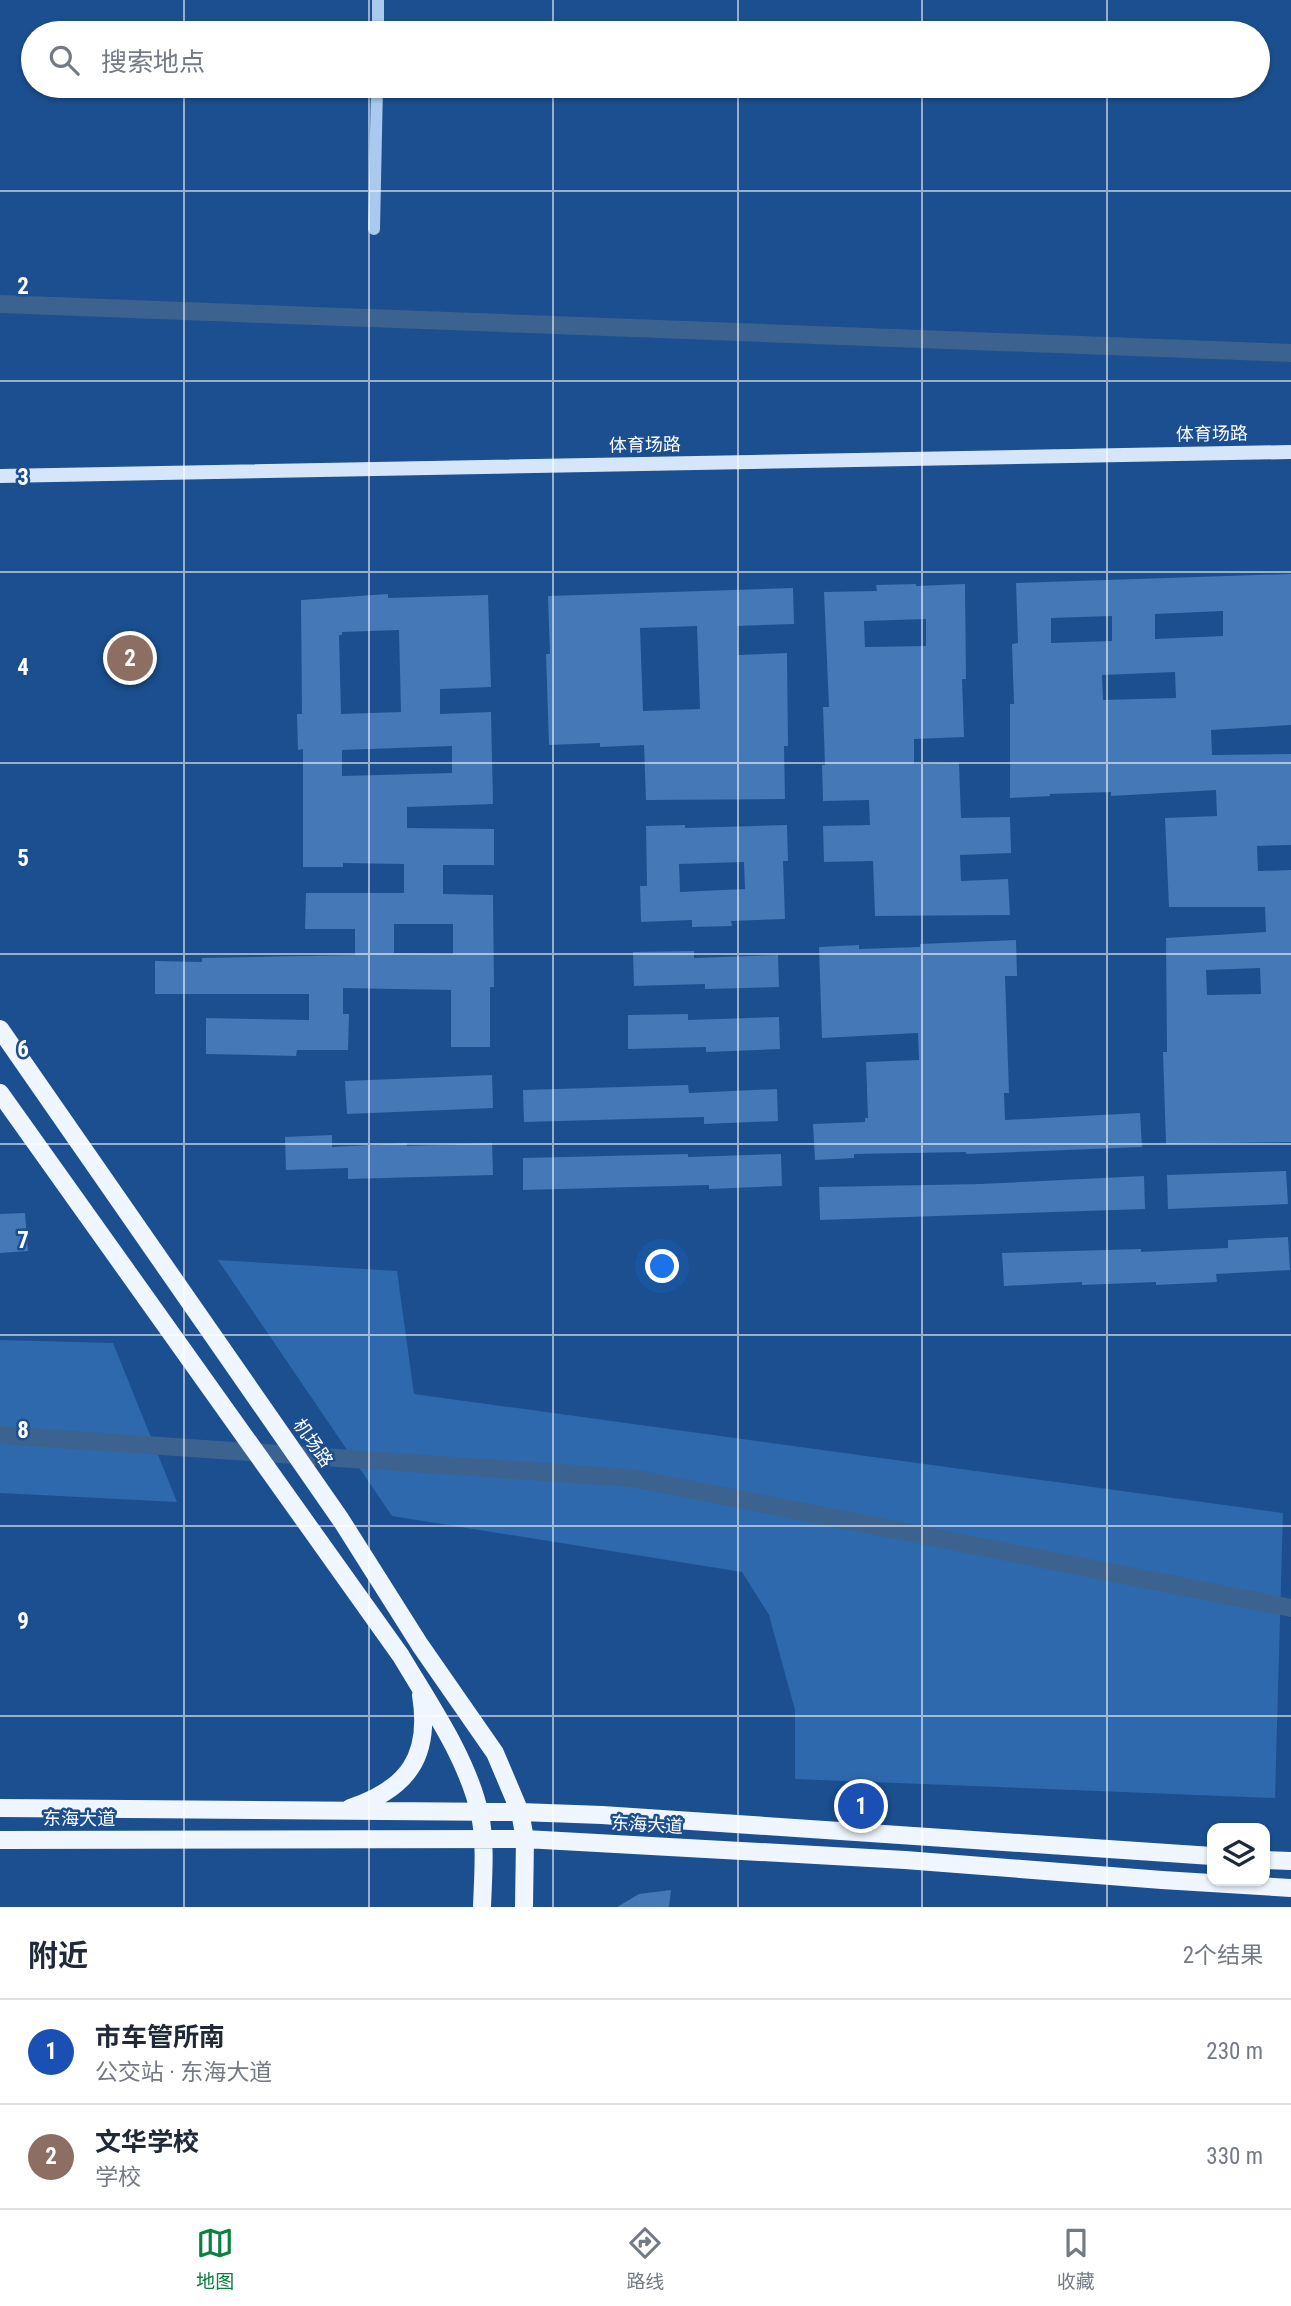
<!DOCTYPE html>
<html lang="zh">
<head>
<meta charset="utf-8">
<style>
	:root { --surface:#fff; --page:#f2f2f3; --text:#1f2937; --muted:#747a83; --line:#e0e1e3; --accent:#0b8043 }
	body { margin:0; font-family:"Roboto Condensed","Noto Sans SC",sans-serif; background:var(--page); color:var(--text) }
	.controls { position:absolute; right:21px; bottom:21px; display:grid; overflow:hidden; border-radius:14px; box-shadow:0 2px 5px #0004 }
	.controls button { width:63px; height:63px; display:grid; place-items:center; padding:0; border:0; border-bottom:2px solid var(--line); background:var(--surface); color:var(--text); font:35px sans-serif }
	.you { position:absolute; left:663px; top:1267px; width:24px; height:24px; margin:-18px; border:5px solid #fff; border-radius:50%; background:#1a73e8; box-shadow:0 0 0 10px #1a73e833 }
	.badge { display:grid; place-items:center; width:46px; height:46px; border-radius:50%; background:var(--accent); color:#fff; font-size:23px; font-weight:700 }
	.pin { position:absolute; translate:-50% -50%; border:4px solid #fff; box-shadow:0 2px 7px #0006 }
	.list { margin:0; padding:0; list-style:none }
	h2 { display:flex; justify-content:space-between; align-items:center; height:91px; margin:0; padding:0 28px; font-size:30px }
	h2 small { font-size:23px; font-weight:400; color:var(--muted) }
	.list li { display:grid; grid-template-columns:46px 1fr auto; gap:21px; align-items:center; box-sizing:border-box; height:105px; padding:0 28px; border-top:2px solid var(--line) }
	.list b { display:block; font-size:26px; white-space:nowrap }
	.list p { margin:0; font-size:23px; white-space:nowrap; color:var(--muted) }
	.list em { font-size:23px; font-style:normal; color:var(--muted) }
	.icon { flex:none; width:38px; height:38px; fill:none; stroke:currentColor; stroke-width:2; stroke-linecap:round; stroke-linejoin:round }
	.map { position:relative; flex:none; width:1291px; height:1907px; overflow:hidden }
	.search { position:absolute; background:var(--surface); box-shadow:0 2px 5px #0004; left:21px; right:21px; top:21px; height:77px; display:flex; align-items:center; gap:18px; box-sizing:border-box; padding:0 24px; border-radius:38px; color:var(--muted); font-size:26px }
	.sheet { height:301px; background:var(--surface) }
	nav { display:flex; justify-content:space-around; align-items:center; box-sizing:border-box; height:98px; border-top:2px solid var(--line); background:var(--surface); font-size:19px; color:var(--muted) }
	nav a { display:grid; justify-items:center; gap:4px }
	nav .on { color:var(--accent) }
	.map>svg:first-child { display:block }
	.green { fill:#2e69ad }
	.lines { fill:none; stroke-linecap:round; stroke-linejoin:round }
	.canal { stroke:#3c6290; stroke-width:18 }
	.building { fill:#4478b7; fill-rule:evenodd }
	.tertiary { stroke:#a9c9ee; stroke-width:12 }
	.secondary { stroke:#d6e6fa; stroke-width:14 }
	.primary { stroke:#f0f6ff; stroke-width:18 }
	.grid { fill:none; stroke:#fff; stroke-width:2; stroke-opacity:0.55 }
	.labels { text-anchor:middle; stroke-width:5; stroke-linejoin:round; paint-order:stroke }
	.street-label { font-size:18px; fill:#fff; stroke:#1b4f8f }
	.grid-label { font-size:23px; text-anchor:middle; font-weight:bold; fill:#fff; stroke:#1b4f8f; stroke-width:5; stroke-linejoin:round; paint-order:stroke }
</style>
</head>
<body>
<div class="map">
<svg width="1291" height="1907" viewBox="0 0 1291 1907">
	<rect width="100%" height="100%" fill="#1b4f8f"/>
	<path class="green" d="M218 1260 397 1271 414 1394 1283 1513 1275 1798 795 1779V1710L769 1615 742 1572 392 1516Z
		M0 1340 113 1343 177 1502 0 1493Z"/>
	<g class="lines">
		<path class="canal" d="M0 304 1291 353
			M0 1435 632 1478 1291 1608"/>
	</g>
	<path class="building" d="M1291 574V725L1211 730 1212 755 1291 754V845L1257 846 1258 871 1291 870V1142L1166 1144 1163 1052H1167L1166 938 1266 932 1265 907H1169L1165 818 1217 816 1216 790 1111 796V792L1050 794V796L1010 798V704H1014L1012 644 1018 643 1016 583ZM1223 611V636L1155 639V614ZM1112 616V641L1051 643V618ZM1175 672 1176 698 1103 700 1102 675ZM1260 968 1261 994 1207 995 1206 970Z
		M916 584V586L965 584 966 679H962L964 737 914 739V764L959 763 961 818 1010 817 1011 853 960 855 961 881 1008 879 1010 915 875 916 873 861 824 862 823 826 870 825 869 800 823 801 822 765H825L823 707H829L824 592 877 591 876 585ZM926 619V646L865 647 864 621Z
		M793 588 794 624 737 626 738 655 787 653 788 746H784L785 799 646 800 644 745 600 747V743L549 745 546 654H550L548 596ZM697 626 700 709 643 711 640 628Z
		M388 594V598L488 595 491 687 440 689V714L491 712 493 804 407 807V828L494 829V865H443V894L493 895 494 987H490V1047H451V990L343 988V1014H349L348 1050H297L296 1056 206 1054V1018L309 1020V994H155V961L202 962V958L355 955V929H305L306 893H404V864L343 863V867H303V749L298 750 297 714H302L301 600ZM399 630 401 712 341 714 339 635H342V632ZM452 746V773L342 776V750ZM394 924H453V954L394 953Z
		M685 825V828L787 825 788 861H783L785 919 731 921 732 926 692 927V920L641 922 640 886H647L646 826ZM744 862 745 889 680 892 679 864Z
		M1016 940 1017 976H1005L1009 1093H1004L1005 1120 1140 1113 1142 1147 966 1154V1152L854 1154V1158L815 1160 813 1124 865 1122V1118H868L866 1062 919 1060 918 1033 822 1038 819 947 859 945V949L920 947V944Z
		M694 951V958L778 955 779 987 705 989V984L634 986 633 952Z
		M688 1014V1020L779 1017 780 1049 706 1052V1047L628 1049V1015Z
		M492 1075 493 1108 347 1114 345 1081Z
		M688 1085 689 1093 777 1089 778 1121 704 1124V1117L524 1122 523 1090Z
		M332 1135V1147L407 1143V1146L492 1143 493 1175 348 1179V1168L286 1170 285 1137Z
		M688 1154V1157L781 1154 782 1186 709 1189V1185L523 1190V1158Z
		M1286 1171 1288 1204 1168 1209 1167 1175Z
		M1144 1176 1145 1209 820 1220 819 1187 981 1184Z
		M25 1213 28 1251 0 1253V1214Z
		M1288 1237 1290 1270 1216 1274 1217 1282 1156 1285V1282L1082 1285V1282L1004 1286 1002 1253 1141 1249V1252L1228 1248V1240Z
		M671 1890 669 1907H617L639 1894Z"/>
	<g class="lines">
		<path class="tertiary" d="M378 33V0
			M374 229 377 86"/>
		<path class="secondary" d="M0 476 1291 452"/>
		<path class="primary" d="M0 1029 341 1520 420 1645 495 1753 520 1812 525 1839 524 1907
			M0 1093 401 1656C430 1705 468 1759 480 1815 486 1845 483 1877 482 1907
			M0 1808 520 1812 602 1815 1212 1856
			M350 1808C408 1789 431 1756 421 1695
			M0 1840 525 1839 905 1860 1162 1880 1291 1888
			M1265 1860 1291 1861"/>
	</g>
	<path class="grid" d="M184 0V33M369 0V33M553 0V33M738 0V33M922 0V33M1107 0V33M184 86V1907M369 86V1907M553 86V1907M738 86V1907M922 86V1907M1107 86V1907M0 191H1291M0 381H1291M0 572H1291M0 763H1291M0 954H1291M0 1144H1291M0 1335H1291M0 1526H1291M0 1716H1291"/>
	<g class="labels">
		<g class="street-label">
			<text transform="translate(1212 434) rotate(-1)" y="6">体育场路</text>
			<text transform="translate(645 445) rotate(-1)" y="6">体育场路</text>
			<text transform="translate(313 1443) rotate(55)" y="6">机场路</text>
			<text x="79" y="1825">东海大道</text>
			<text transform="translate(647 1825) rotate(3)" y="6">东海大道</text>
		</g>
	</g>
	<g class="grid-label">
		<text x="23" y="294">2</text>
		<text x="23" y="485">3</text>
		<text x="23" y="675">4</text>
		<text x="23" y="866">5</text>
		<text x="23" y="1057">6</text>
		<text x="23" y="1248">7</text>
		<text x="23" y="1438">8</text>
		<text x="23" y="1629">9</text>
	</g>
</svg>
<div class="controls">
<button><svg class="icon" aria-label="layers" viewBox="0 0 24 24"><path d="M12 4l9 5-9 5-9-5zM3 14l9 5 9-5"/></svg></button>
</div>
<div class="you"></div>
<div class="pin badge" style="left:861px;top:1806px;background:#1a4fb4">1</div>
<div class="pin badge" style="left:130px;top:658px;background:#8d6e63">2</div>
<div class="search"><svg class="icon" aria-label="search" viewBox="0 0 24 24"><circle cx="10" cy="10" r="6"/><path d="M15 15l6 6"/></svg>搜索地点</div>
</div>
<section class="sheet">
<h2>附近<small>2个结果</small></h2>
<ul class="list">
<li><span class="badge" style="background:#1a4fb4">1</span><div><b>市车管所南</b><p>公交站 · 东海大道</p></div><em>230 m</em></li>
<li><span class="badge" style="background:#8d6e63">2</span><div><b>文华学校</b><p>学校</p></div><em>330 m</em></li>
</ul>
</section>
<nav>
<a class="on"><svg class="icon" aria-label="map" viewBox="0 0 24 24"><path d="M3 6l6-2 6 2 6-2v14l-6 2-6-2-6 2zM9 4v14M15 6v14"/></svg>地图</a>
<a><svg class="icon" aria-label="directions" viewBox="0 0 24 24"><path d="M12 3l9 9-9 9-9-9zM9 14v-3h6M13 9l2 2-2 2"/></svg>路线</a>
<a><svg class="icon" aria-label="saved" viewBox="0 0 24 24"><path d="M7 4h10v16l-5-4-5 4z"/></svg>收藏</a>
</nav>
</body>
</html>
